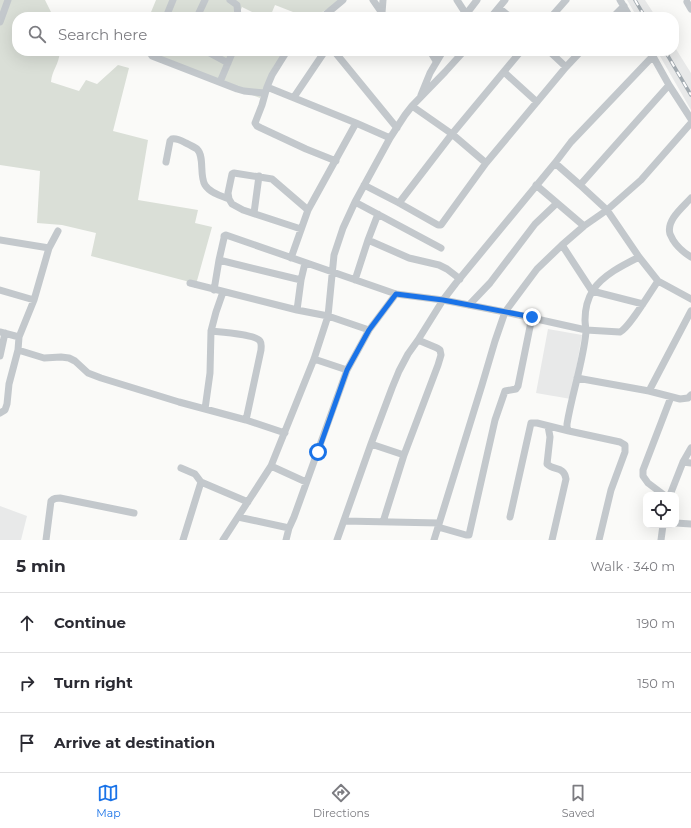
<!DOCTYPE html>
<html lang="en">
<head>
<meta charset="utf-8">
<style>
	:root { --surface:#fff; --page:#f2f2f3; --text:#2b2b33; --muted:#7c7c81; --line:#e1e1e2; --accent:#1a73e8 }
	body { margin:0; font-family:Montserrat,sans-serif; background:var(--page); color:var(--text) }
	.controls { position:absolute; right:12px; bottom:12px; display:grid; overflow:hidden; border-radius:8px; box-shadow:0 4px 16px #0002 }
	.controls button { width:36px; height:36px; display:grid; place-items:center; padding:0; border:0; border-bottom:1px solid var(--line); background:var(--surface); color:var(--text); font:20px sans-serif }
	.stop { position:absolute; width:12px; height:12px; margin:-9px; border:3px solid #1a73e8; border-radius:50%; background:#fff }
	.stop.end { background:#1a73e8; border-color:#fff; box-shadow:0 1px 4px #0008 }
	.list { margin:0; padding:0; list-style:none }
	h2 { display:flex; justify-content:space-between; align-items:center; height:52px; margin:0; padding:0 16px; font-size:17px }
	h2 small { font-size:13px; font-weight:400; color:var(--muted) }
	.list li { display:grid; grid-template-columns:26px 1fr auto; gap:12px; align-items:center; box-sizing:border-box; height:60px; padding:0 16px; border-top:1px solid var(--line) }
	.list b { display:block; font-size:15px; white-space:nowrap }
	.list em { font-size:13px; font-style:normal; color:var(--muted) }
	.icon { flex:none; width:22px; height:22px; fill:none; stroke:currentColor; stroke-width:2; stroke-linecap:round; stroke-linejoin:round }
	.map { position:relative; flex:none; width:691px; height:540px; overflow:hidden }
	.search { position:absolute; background:var(--surface); box-shadow:0 4px 16px #0002; left:12px; right:12px; top:12px; height:44px; display:flex; align-items:center; gap:10px; box-sizing:border-box; padding:0 14px; border-radius:16px; color:var(--muted); font-size:15px }
	.sheet { height:232px; background:var(--surface) }
	nav { display:flex; justify-content:space-around; align-items:center; box-sizing:border-box; height:56px; border-top:1px solid var(--line); background:var(--surface); font-size:11px; color:var(--muted) }
	nav a { display:grid; justify-items:center; gap:2px }
	nav .on { color:var(--accent) }
	.map>svg:first-child { display:block }
	.built { fill:#e8e9e9 }
	.green { fill:#dadfd7 }
	.lines { fill:none; stroke-linecap:round; stroke-linejoin:round }
	.minor { stroke:#c3c8cc; stroke-width:7 }
	.rail-casing { stroke:#a2aab0; stroke-width:3.5 }
	.rail { stroke:#fff; stroke-width:2; stroke-dasharray:6; stroke-linecap:butt }
	.route { stroke:#1a73e8; stroke-width:5 }
</style>
</head>
<body>
<div class="map">
<svg width="691" height="540" viewBox="0 0 691 540">
	<rect width="100%" height="100%" fill="#fafaf8"/>
	<path class="built" d="M627 0H645L656 17H637Z
		M674 46 691 73V110L657 51H674Z
		M548 329 582 335 571 399 536 393Z
		M0 506 27 516 21 540H0Z"/>
	<path class="green" d="M0 0H45L52 14 46 17H17V51H60C59 65 52 70 51 82L79 91 86 80 97 84 118 65 129 68 113 131 148 140 138 200 198 210 195 223 212 227 195 288 186 281 91 256 96 233 62 225 37 223 40 171 0 165Z
		M156 0H338L339 2 314 17H300L293 12 275 5 270 17H262L242 7 238 17H149Z
		M134 51H282L286 53 260 98Z"/>
	<g class="lines">
		<path class="minor" d="M230 0 237 5 238 17
			M373 0 382 13 384 17
			M457 0 466 14
			M620 0 630 17
			M687 2 691 9
			M499 8 510 17
			M382 13 383 0
			M166 17 173 0
			M197 17 205 0
			M320 17 325 15 343 0
			M464 17 477 0
			M491 17 505 0
			M551 17 566 0
			M613 17 624 6
			M0 22 8 0
			M151 51V54L152 56 237 89 244 91 264 93
			M206 51 228 63
			M287 51 272 75 267 87 262 105 255 123 257 126 261 128 306 149 336 161
			M334 51 397 128
			M430 51 436 61
			M549 51 566 67
			M650 51 669 85 691 119
			M504 72 537 102
			M220 82 233 51
			M267 87 356 123 390 138
			M421 95 430 73 443 51
			M294 97 325 51
			M412 106 452 134 486 163
			M166 162 170 141 172 139C177 138 182 141 186 143 190 145 194 147 197 149 205 157 199 175 205 185 210 193 221 196 229 199
			M555 163 580 185 607 210 639 257 658 281 691 299
			M364 185 399 203 438 225H441L486 163 566 67 581 51
			M536 185 584 226
			M580 185 669 85
			M691 198C683 207 666 220 670 234 671 236 672 238 673 240 678 248 683 252 691 257
			M355 202 441 248
			M399 203 452 134 521 51
			M254 213 259 176
			M301 229 243 210 232 204 229 199 228 193 232 174 234 173 272 179 308 210
			M0 240 49 248
			M368 240 409 258 439 265 447 269 460 279
			M562 245 592 291 643 304
			M291 258 308 210 356 123
			M219 260 301 280
			M355 280 368 240 378 214
			M190 283 297 310 328 316 369 330
			M0 290 34 300
			M214 290 219 260 224 238V236L226 235 396 294 443 300 505 312 586 330 620 332C629 328 651 291 658 281
			M469 305 490 283 535 224 557 203
			M297 310 301 280 305 263
			M211 331C221 332 255 334 260 341 262 344 261 347 261 350L246 420
			M0 332 19 337
			M18 350 44 358 61 357 69 358 75 361 88 373 101 378 179 402 246 420 285 433
			M0 356 5 333
			M314 359 347 370
			M577 378 649 391 680 399 688 398 691 395
			M649 391 691 311
			M205 409 210 373 211 331 216 312 223 292
			M0 413 5 410 7 404 9 384 18 350 19 337 34 300 49 248 58 231
			M548 426 550 437 547 464C554 471 564 466 566 479L552 540
			M371 444 404 455
			M683 462 691 463
			M271 466 306 482
			M181 468 195 474 201 482
			M664 495 648 483 643 476V470L671 397
			M670 495 683 462 691 448
			M238 517 289 528
			M510 517 531 423H537L569 431
			M344 521 439 523
			M383 522 404 455 438 365 441 355 440 350 437 348 418 340
			M676 523 691 524
			M438 527 466 535H469L495 420 505 391 516 389 518 386 532 317
			M46 540 51 501C54 498 56 498 60 498L134 513
			M183 540 201 482 248 502
			M223 540 271 466 314 359 328 316 334 255 343 228 355 202 390 138 405 115 412 106 445 72 464 51
			M286 540 289 528 294 517 347 370 369 330 396 294
			M337 540 371 444 392 388 399 371 408 354 418 340 443 300 456 283 555 163 571 142 653 56
			M434 540 482 385 495 341 505 312 537 269 562 245 584 226 607 210 641 180 691 123
			M599 540 611 490 625 452V445L620 442 569 431 567 428V424C572 393 583 363 586 332 586 328 585 324 585 320 585 310 588 298 593 290 603 275 623 265 639 257
			M661 540 663 525"/>
		<g class="rail-casing">
			<path id="rail" d="M635 0 645 17
				M665 51 691 95"/>
		</g>
		<use href="#rail" class="rail"/>
	</g>
	<g class="lines">
		<path class="route" d="M318 452 347 370 369 330 396 294 443 300 532 317"/>
	</g>
</svg>
<div class="controls">
<button><svg class="icon" aria-label="locate" viewBox="0 0 24 24"><circle cx="12" cy="12" r="6"/><path d="M12 2v4M12 18v4M2 12h4M18 12h4"/></svg></button>
</div>
<div class="stop" style="left:318px;top:452px"></div>
<div class="stop end" style="left:532px;top:317px"></div>
<div class="search"><svg class="icon" aria-label="search" viewBox="0 0 24 24"><circle cx="10" cy="10" r="6"/><path d="M15 15l6 6"/></svg>Search here</div>
</div>
<section class="sheet">
<h2>5 min<small>Walk · 340 m</small></h2>
<ul class="list">
<li><svg class="icon" aria-label="ahead" viewBox="0 0 24 24"><path d="M12 20V5M6 11l6-6 6 6"/></svg><div><b>Continue</b></div><em>190 m</em></li>
<li><svg class="icon" aria-label="right" viewBox="0 0 24 24"><path d="M7 20v-9h11M14 6l5 5-5 5"/></svg><div><b>Turn right</b></div><em>150 m</em></li>
<li><svg class="icon" aria-label="arrive" viewBox="0 0 24 24"><path d="M6 21V4h12l-3 4 3 4H6"/></svg><div><b>Arrive at destination</b></div></li>
</ul>
</section>
<nav>
<a class="on"><svg class="icon" aria-label="map" viewBox="0 0 24 24"><path d="M3 6l6-2 6 2 6-2v14l-6 2-6-2-6 2zM9 4v14M15 6v14"/></svg>Map</a>
<a><svg class="icon" aria-label="directions" viewBox="0 0 24 24"><path d="M12 3l9 9-9 9-9-9zM9 14v-3h6M13 9l2 2-2 2"/></svg>Directions</a>
<a><svg class="icon" aria-label="saved" viewBox="0 0 24 24"><path d="M7 4h10v16l-5-4-5 4z"/></svg>Saved</a>
</nav>
</body>
</html>
